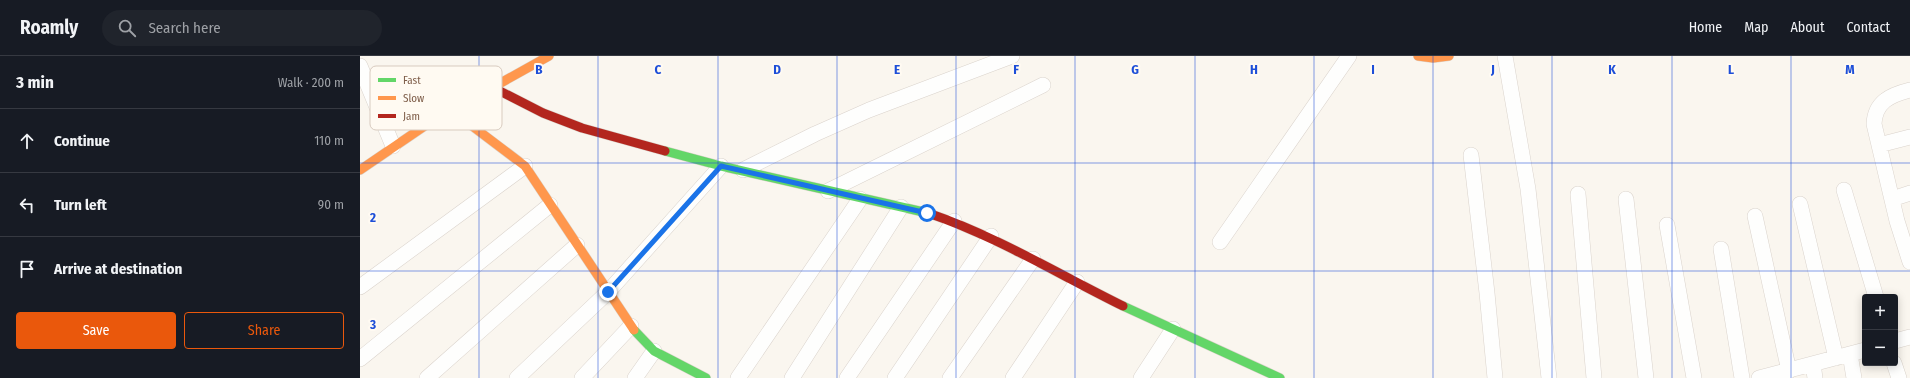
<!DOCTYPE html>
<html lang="en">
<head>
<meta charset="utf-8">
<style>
	:root { --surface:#171b24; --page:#20242c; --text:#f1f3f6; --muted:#9ea1a6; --line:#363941; --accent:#ea580c }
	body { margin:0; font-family:"Fira Sans Condensed",sans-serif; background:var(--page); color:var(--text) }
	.controls { position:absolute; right:12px; bottom:12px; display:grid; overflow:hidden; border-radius:4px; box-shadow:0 2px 10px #0003 }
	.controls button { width:36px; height:36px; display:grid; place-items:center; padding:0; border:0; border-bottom:1px solid var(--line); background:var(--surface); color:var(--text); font:20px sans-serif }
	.stop { position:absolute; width:12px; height:12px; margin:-9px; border:3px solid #1a73e8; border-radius:50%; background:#fff }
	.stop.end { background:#1a73e8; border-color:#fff; box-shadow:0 1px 4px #0008 }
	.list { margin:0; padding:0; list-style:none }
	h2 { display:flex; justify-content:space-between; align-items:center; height:52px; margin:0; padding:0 16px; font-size:17px }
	h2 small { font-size:13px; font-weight:400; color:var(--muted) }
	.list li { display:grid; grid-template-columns:26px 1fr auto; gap:12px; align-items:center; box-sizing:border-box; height:64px; padding:0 16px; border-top:1px solid var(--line) }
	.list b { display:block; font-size:15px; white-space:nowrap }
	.list em { font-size:13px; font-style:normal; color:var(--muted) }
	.actions { display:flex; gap:8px; padding:12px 16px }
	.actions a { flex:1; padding:9px 0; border:1px solid var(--accent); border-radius:4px; text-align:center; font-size:14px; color:var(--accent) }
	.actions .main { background:var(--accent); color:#fff }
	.icon { flex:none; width:22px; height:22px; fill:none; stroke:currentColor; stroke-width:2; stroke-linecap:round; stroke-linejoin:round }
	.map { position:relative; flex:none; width:1550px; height:322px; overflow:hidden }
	header { display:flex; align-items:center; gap:24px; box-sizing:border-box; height:56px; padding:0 20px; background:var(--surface); border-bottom:1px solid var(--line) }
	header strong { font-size:19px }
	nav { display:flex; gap:22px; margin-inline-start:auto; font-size:14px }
	.search { width:280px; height:36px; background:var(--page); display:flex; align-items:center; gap:10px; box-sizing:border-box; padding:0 14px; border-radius:22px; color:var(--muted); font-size:15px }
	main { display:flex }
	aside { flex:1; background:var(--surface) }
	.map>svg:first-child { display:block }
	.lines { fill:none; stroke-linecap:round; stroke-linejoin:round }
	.street-casing { stroke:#dad3cc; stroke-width:16 }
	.fast-casing { stroke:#dad2ca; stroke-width:10 }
	.slow-casing { stroke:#dad2ca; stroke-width:10 }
	.jam-casing { stroke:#dad2ca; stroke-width:10 }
	.street { stroke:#fefefd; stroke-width:15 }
	.fast { stroke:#63d668; stroke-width:9 }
	.slow { stroke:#ff974d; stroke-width:9 }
	.jam { stroke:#b3261e; stroke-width:9 }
	.route { stroke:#1a73e8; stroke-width:5 }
	.grid { fill:none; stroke:#1d4ed8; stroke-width:1; stroke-opacity:0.55 }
	.key { fill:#fffaf2; stroke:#d8cbbf; stroke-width:1 }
	.key-label { font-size:11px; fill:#7e5d49 }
	.grid-label { font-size:13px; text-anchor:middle; font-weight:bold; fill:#1d4ed8; stroke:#fffaf2; stroke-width:4; stroke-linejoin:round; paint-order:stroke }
</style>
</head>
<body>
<header>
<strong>Roamly</strong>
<div class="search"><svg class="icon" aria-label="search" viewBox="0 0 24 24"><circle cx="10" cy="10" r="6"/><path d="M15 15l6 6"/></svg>Search here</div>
<nav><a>Home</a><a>Map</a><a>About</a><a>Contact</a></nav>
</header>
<main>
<aside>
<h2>3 min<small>Walk · 200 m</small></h2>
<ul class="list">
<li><svg class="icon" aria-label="ahead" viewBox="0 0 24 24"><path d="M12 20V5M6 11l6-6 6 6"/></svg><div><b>Continue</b></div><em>110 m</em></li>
<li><svg class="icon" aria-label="left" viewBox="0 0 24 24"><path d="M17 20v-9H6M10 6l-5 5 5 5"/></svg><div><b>Turn left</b></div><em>90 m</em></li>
<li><svg class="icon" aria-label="arrive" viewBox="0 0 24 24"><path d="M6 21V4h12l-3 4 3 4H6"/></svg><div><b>Arrive at destination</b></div></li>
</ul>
<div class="actions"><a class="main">Save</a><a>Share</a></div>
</aside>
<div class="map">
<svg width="1550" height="322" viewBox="0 0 1550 322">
	<rect width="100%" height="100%" fill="#faf6ef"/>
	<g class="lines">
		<g class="street-casing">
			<path id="street" d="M1145 0 1168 133 1189 322
				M0 10 33 90
				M1550 34C1530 39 1515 46 1514 68L1537 165 1550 206
				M1519 89 1550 81
				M1111 99 1127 237 1135 322
				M383 114 455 78 509 54 652 0
				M1484 134 1516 241
				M468 135 683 29
				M1218 138 1234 322
				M1266 143 1286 322
				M1532 143 1550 137
				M1440 148 1476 302
				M1395 160 1429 315
				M1307 169 1334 322
				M860 186 989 0
				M1361 193 1382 322
				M0 231 165 110
				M1535 285 1550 281
				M1490 298 1494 322
				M0 303 190 149
				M1534 307 1539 322
				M1453 308 1455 322
				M67 322 217 189
				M157 322 248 236 361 110
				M222 322 271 270
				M275 322 294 295
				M378 322 500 143
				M432 322 541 151
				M487 322 594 165
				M535 322 631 180
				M590 322 673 203
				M653 322 717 226
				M781 322 813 273
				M1399 322 1505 294"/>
		</g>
		<g class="fast-casing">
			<path id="fast" d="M305 95 361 110 568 157
				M763 250 920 322
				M274 274 294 295 346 322"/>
		</g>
		<g class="slow-casing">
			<path id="slow" d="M1058 0 1073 2 1089 0
				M91 54 165 110 274 274
				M0 114 69 67 189 0"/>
		</g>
		<g class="jam-casing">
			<path id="jam" d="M132 31 183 57 222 72 305 95
				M568 157C636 180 698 218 763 250"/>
		</g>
		<use href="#street" class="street"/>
		<use href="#fast" class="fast"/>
		<use href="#slow" class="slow"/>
		<use href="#jam" class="jam"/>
	</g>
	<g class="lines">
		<path class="route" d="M248 236 361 110 567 157"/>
	</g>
	<path class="grid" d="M119 0V322M238 0V322M358 0V322M477 0V322M596 0V322M715 0V322M835 0V322M954 0V322M1073 0V322M1192 0V322M1312 0V322M1431 0V322M0 107H1550M0 215H1550"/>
	<rect x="10" y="10" width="132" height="64" rx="6" class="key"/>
	<rect x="18" y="22" width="18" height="4" fill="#63d668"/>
	<rect x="18" y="40" width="18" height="4" fill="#ff974d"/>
	<rect x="18" y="58" width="18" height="4" fill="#b3261e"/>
	<g class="key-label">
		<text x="43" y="28">Fast</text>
		<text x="43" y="46">Slow</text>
		<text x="43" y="64">Jam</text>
	</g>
	<g class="grid-label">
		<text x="179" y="18">B</text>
		<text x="298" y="18">C</text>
		<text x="417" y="18">D</text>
		<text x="537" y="18">E</text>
		<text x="656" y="18">F</text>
		<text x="775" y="18">G</text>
		<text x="894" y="18">H</text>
		<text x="1013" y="18">I</text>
		<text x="1133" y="18">J</text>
		<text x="1252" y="18">K</text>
		<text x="1371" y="18">L</text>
		<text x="1490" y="18">M</text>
		<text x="13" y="166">2</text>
		<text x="13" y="273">3</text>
	</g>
</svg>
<div class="controls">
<button>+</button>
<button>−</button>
</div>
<div class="stop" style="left:567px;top:157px"></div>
<div class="stop end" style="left:248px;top:236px"></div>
</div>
</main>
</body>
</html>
